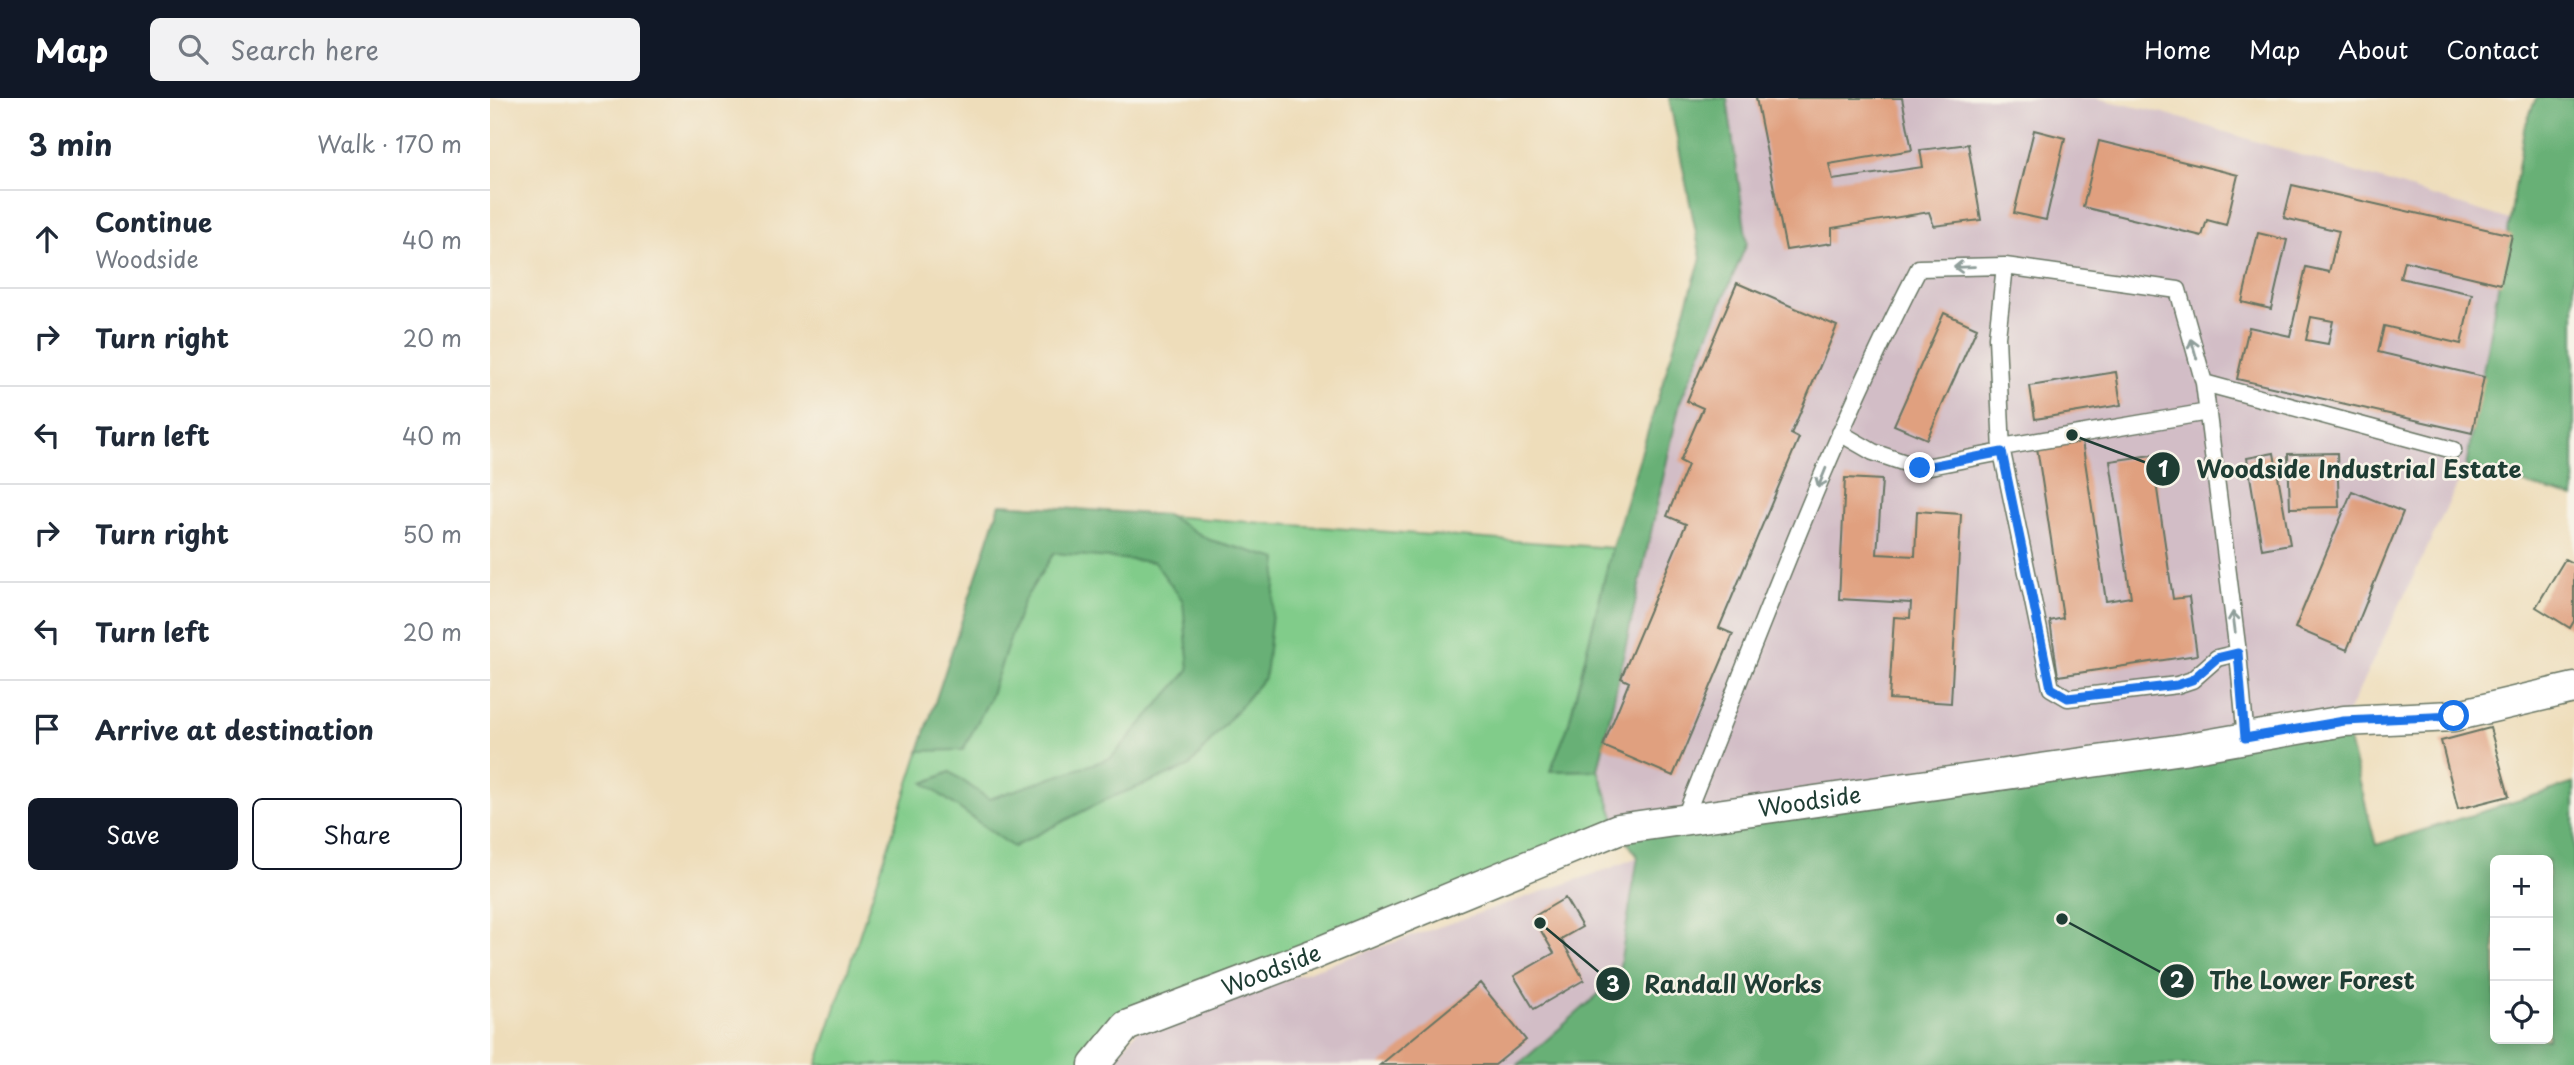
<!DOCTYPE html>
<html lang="en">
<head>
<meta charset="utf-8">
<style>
	:root { --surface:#fff; --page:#f2f2f3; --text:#1f2937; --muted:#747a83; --line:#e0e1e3; --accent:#111827 }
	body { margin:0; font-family:"Playpen Sans",sans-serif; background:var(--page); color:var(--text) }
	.controls { position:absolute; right:21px; bottom:21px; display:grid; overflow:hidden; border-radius:10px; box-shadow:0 4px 18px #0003 }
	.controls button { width:63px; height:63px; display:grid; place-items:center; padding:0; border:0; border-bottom:2px solid var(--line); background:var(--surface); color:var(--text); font:35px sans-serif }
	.stop { position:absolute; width:21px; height:21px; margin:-16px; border:5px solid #1a73e8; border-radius:50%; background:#fff }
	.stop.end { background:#1a73e8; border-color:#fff; box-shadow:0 2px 7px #0008 }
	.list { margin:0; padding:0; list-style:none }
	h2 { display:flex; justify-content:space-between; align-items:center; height:91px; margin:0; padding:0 28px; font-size:30px }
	h2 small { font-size:23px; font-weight:400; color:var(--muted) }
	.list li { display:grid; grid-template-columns:46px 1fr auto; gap:21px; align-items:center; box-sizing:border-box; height:98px; padding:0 28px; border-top:2px solid var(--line) }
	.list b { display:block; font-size:26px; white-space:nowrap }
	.list p { margin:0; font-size:23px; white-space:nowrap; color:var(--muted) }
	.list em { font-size:23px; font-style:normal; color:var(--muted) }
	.actions { display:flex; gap:14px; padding:21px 28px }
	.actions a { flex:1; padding:16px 0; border:2px solid var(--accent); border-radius:10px; text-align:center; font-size:24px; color:var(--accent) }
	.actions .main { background:var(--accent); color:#fff }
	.icon { flex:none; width:38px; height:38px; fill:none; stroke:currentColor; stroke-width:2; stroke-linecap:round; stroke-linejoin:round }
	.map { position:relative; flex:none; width:2084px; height:967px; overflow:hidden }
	header { display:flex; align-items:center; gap:42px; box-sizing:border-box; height:98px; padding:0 35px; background:var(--accent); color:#fff }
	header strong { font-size:33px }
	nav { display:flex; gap:38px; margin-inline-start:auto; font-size:24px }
	.search { width:490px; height:63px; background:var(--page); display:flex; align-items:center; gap:18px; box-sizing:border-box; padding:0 24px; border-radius:10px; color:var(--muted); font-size:26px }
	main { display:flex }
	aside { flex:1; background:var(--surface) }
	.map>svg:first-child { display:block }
	.industrial { fill:#d2bdc6 }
	.green { fill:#81cc8a; stroke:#50845f; stroke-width:2 }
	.forest { fill:#68b076; stroke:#447655; stroke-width:2; fill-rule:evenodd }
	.building { fill:#e0a07f; fill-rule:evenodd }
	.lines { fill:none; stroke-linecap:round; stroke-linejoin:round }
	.service-casing { stroke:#677563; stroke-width:19 }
	.minor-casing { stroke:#677563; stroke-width:33 }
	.service { stroke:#fff; stroke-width:16 }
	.minor { stroke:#fff; stroke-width:30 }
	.oneway { stroke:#8f9e9a }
	.route { stroke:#1a73e8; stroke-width:9 }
	.labels { text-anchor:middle; stroke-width:5; stroke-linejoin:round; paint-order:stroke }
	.street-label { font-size:23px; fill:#1f3d34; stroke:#f7f3e8 }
	.leader { fill:none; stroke:#1f3d34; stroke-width:2.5 }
	.callout-dot { fill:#1f3d34; stroke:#f7f3e8; stroke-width:2.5 }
	.mark-label { font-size:21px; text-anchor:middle; font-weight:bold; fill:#fff }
	.callout-label { font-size:24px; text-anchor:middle; font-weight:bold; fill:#1f3d34; stroke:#f7f3e8; stroke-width:5; stroke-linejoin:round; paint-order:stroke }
</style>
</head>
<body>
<header>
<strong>Map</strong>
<div class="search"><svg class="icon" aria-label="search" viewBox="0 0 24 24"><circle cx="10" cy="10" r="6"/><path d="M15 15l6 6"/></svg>Search here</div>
<nav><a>Home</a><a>Map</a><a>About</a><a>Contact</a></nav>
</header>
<main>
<aside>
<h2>3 min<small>Walk · 170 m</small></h2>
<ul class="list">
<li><svg class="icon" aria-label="ahead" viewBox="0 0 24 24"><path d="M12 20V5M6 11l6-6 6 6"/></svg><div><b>Continue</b><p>Woodside</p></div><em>40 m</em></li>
<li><svg class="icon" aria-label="right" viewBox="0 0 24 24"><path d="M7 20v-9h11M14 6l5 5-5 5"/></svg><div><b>Turn right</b></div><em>20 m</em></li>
<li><svg class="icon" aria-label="left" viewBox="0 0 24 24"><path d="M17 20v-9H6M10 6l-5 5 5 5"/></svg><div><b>Turn left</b></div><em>40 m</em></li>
<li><svg class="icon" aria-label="right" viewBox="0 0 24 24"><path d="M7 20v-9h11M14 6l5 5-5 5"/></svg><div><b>Turn right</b></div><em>50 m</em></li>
<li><svg class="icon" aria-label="left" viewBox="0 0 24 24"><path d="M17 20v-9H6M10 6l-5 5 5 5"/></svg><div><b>Turn left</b></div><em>20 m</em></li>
<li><svg class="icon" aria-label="arrive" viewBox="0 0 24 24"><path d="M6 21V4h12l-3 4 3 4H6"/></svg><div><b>Arrive at destination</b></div></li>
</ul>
<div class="actions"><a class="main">Save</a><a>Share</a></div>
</aside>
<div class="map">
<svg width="2084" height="967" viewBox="0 0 2084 967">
	<rect width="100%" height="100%" fill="#f7f3e8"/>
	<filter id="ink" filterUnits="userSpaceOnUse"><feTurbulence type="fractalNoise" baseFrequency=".0143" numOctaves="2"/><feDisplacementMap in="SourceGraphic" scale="14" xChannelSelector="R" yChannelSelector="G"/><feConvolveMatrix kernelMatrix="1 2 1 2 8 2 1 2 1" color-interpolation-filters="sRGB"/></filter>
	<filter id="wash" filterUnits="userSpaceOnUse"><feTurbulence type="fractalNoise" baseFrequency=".00686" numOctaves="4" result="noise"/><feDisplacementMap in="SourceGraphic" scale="28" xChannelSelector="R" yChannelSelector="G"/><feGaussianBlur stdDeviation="1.57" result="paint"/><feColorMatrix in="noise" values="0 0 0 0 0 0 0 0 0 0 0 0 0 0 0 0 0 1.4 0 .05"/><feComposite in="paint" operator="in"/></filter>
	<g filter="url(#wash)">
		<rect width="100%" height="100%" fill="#eeddba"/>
		<path class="industrial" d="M1236 0H1605L1674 15 2020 122 1976 369 1854 623 1128 731 1108 672 1190 304 1257 145Z
			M1148 759 1128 879 1028 967H619L648 932 1121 770Z"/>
		<path class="green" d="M510 406 1122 450 1078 629 1061 673 1108 672 1128 731 636 928 604 967H327Z"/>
		<path class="forest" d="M1179 0H1237L1257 145 1190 304 1108 672 1060 673 1078 629 1122 450 1211 160Z
			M2046 0H2084V400L1976 369 2020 122 2034 31Z
			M510 406 676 417 720 442 788 461 775 579 699 669 617 701 523 749 434 685 460 674 499 701 621 660 699 572 693 503 664 464 564 455 533 504 499 602 473 652 429 653Z
			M1854 623 1886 747 2084 685V967H1028L1128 879 1148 759 1128 731ZM2005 762H2058V941H2005Z"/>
		<g id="blocks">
			<path class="building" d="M1266 0H1412L1422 52 1339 66 1343 82 1433 69 1430 52 1478 46 1491 122 1444 128 1439 114 1342 130V145L1296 152Z
				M1544 32 1575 40 1556 122 1524 115Z
				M1609 43 1748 77 1736 127 1717 122 1712 138 1593 109Z
				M1802 87 2022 137 2011 186 1914 163 1910 180 1982 196 1971 246 1894 228 1888 254 1994 279 1982 335 1747 281 1759 229 1800 238 1816 169 1839 174 1849 133 1794 120ZM1821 219 1843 223 1838 246 1816 242Z
				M1768 135 1797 142 1781 211 1752 204Z
				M1247 185 1347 228 1301 336 1309 340 1229 530 1243 536 1183 678 1113 648 1139 584 1131 580 1196 426 1177 418 1198 367 1190 363 1213 310 1197 303Z
				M1454 215 1487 230 1437 341 1404 327Z
				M1626 274 1631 307 1545 321 1540 288Z
				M1591 336 1616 503 1641 499 1620 363 1662 357 1683 501 1699 499 1707 557 1568 578 1560 523 1573 520 1546 343Z
				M1784 355 1800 446 1772 451 1757 360Z
				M1847 355 1849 409 1800 410 1798 356Z
				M1355 380 1392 382 1387 456 1425 458 1427 413 1471 416 1461 605 1399 601 1404 519 1420 520 1421 505 1349 501Z
				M1862 393 1913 414 1857 552 1805 530Z
				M2075 461 2084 466V523L2080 530 2046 509Z
				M2000 630 2019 698 1968 711 1951 643Z
				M1075 800 1092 829 1071 841 1094 882 1044 911 1024 878 1064 855 1043 819Z
				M990 885 1036 942 1005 967H890Z"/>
		</g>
	</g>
	<g filter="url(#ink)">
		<use href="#blocks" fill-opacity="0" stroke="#677563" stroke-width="2"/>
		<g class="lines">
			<g class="service-casing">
				<path id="service" d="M1714 285 1963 352
					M1350 335 1383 354 1430 370 1512 354 1507 239 1515 168
					M1512 349 1718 314
					M1512 354 1561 590 1578 600 1687 587 1702 582 1727 560 1748 555
					M1194 721C1269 536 1337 347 1429 170L1515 168 1688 192 1714 285 1748 555 1756 641"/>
			</g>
			<g class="minor-casing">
				<g id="minor">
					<path id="s1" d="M604 967 636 928 822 857 1128 731 1693 651 1854 623 1964 618 2084 590"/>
				</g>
			</g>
			<use href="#service" class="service"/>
			<use href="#minor" class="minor"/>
		</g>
		<defs><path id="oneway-shaft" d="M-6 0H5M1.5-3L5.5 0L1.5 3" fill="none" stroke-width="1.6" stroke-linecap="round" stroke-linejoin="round" transform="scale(1.75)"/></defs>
		<g class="oneway">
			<use href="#oneway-shaft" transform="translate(1474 169) rotate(178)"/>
			<use href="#oneway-shaft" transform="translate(1704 251) rotate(-106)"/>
			<use href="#oneway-shaft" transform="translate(1332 380) rotate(112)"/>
			<use href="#oneway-shaft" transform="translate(1744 524) rotate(-97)"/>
		</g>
	</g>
	<g class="lines" filter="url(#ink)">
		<path class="route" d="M1430 370 1512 354 1561 590 1578 600 1687 587 1702 582 1727 560 1748 555 1755 640 1854 623 1964 618"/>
	</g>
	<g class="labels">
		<g class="street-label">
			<text dy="8" stroke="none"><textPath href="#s1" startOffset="774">Woodside</textPath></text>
			<text dy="8" stroke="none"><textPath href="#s1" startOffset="206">Woodside</textPath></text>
		</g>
	</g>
	<path class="leader" d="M1582 337L1673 371M1572 821L1687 883M1050 825L1123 886"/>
	<g class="callout-dot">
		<circle cx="1582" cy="337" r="7"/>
		<circle cx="1572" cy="821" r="7"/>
		<circle cx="1050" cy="825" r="7"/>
		<circle cx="1673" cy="371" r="18"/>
		<circle cx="1687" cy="883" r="18"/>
		<circle cx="1123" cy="886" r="18"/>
	</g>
	<g class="mark-label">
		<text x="1673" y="379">1</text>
		<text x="1687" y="890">2</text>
		<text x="1123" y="894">3</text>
	</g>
	<g class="callout-label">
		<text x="1869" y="380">Woodside Industrial Estate</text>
		<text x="1822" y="891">The Lower Forest</text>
		<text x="1243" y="895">Randall Works</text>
	</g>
</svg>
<div class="controls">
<button>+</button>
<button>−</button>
<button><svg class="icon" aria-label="locate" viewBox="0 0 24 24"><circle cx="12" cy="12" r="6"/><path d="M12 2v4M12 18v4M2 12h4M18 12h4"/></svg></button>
</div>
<div class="stop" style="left:1964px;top:618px"></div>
<div class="stop end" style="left:1430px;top:370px"></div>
</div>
</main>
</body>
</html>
